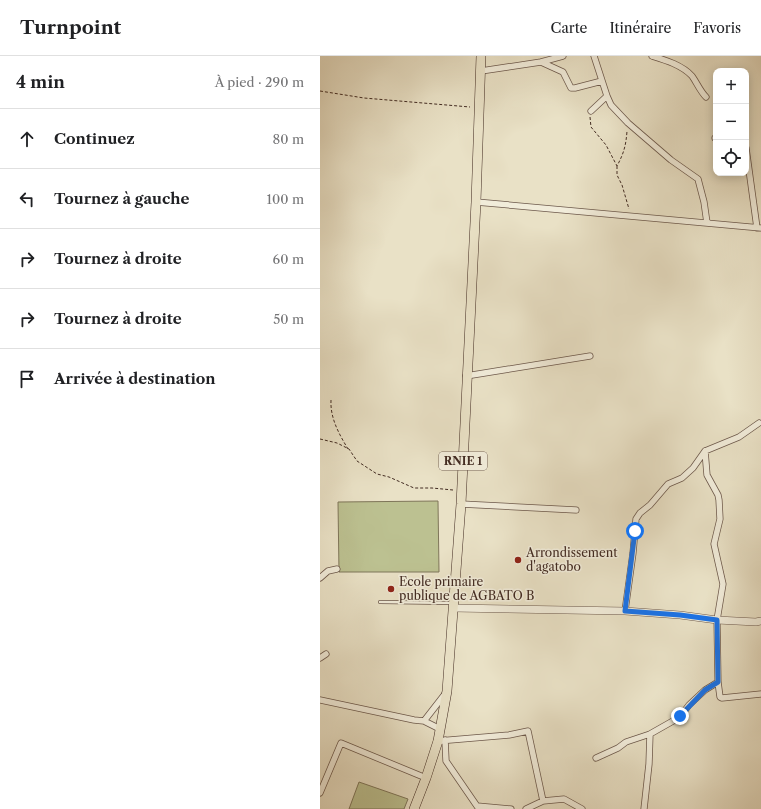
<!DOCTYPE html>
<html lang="fr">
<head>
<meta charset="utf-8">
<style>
	:root { --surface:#fff; --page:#f2f2f2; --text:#202124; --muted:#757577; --line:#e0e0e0 }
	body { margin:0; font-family:"Libre Caslon Text",serif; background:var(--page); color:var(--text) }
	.controls { position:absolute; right:12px; top:12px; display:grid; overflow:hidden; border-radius:8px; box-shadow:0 2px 10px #0003 }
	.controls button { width:36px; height:36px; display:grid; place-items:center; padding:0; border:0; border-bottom:1px solid var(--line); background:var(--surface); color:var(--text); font:20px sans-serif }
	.stop { position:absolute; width:12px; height:12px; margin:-9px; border:3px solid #1a73e8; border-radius:50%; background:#fff }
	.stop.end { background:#1a73e8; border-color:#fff; box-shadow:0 1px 4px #0008 }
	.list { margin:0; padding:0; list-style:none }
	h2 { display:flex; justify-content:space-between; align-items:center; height:52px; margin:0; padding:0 16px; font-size:17px }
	h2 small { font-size:13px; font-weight:400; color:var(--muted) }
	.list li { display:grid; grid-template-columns:26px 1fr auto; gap:12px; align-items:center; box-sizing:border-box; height:60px; padding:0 16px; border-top:1px solid var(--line) }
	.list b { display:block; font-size:15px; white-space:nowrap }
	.list em { font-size:13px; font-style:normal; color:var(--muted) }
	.icon { flex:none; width:22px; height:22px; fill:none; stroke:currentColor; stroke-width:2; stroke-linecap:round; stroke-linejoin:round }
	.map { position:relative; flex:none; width:441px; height:753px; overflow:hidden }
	header { display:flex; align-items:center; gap:24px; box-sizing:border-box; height:56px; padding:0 20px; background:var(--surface); border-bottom:1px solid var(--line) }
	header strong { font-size:19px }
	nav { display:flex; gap:22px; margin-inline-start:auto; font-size:14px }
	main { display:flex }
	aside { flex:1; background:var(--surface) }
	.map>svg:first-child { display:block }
	.green { fill:#bcc191; stroke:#7f765a }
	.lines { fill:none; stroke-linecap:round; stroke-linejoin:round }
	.service-casing { stroke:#6c584b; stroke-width:4 }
	.minor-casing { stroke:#6c584b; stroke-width:7 }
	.tertiary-casing { stroke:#6c584b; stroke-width:8 }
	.trunk-casing { stroke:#422b22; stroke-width:10 }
	.path { stroke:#422b22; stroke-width:1; stroke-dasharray:3 2; stroke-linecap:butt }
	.service { stroke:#f1ecda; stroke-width:2.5 }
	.minor { stroke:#f1ecda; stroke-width:5.5 }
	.tertiary { stroke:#f1ecda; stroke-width:7 }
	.trunk { stroke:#e9e1c6; stroke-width:9 }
	.route { stroke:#1a73e8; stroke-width:5 }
	.poi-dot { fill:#8f2418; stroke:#f1ecda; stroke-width:1.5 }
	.labels { text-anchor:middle; stroke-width:3; stroke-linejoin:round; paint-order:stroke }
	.shield { fill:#f1ecda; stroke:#766559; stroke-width:1 }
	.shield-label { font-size:11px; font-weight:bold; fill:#422b22 }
	.poi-label { font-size:12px; fill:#422b22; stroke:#f1ecda; text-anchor:start }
</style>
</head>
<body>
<header>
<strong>Turnpoint</strong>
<nav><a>Carte</a><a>Itinéraire</a><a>Favoris</a></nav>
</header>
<main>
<aside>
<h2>4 min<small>À pied · 290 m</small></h2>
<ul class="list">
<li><svg class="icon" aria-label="ahead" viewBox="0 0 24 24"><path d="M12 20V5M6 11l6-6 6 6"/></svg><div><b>Continuez</b></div><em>80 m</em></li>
<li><svg class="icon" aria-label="left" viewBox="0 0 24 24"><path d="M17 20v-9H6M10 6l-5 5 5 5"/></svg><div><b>Tournez à gauche</b></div><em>100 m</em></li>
<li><svg class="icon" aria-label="right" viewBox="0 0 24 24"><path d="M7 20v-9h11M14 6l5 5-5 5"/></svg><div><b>Tournez à droite</b></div><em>60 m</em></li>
<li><svg class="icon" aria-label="right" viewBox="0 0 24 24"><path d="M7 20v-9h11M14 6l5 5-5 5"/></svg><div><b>Tournez à droite</b></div><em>50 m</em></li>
<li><svg class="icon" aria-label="arrive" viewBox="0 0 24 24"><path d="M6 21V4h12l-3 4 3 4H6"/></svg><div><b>Arrivée à destination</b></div></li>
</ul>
</aside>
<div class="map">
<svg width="441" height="753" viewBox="0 0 441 753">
	<rect width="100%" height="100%" fill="#e9e1c6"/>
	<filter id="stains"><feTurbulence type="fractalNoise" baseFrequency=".005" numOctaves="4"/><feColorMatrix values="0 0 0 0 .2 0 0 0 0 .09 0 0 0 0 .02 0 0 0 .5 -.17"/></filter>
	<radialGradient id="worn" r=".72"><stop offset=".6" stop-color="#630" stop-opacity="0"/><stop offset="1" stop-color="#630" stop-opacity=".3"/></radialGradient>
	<path class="green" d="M118 445 119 516H19L18 446Z
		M39 726 88 743 84 753H29Z"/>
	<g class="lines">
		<g class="service-casing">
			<path id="service" d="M60 546 132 547"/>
		</g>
		<g class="minor-casing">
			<path id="minor" d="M332 0C345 4 362 9 372 20 377 27 380 35 386 41
				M221 6 243 0
				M161 15 221 6 243 16 251 32H255L282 25
				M287 40 291 49 308 67 351 104 378 123 384 146 387 167
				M271 55 287 40 274 0
				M395 82H396
				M426 92 437 172
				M156 146 441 172
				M146 320 270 300
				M385 395 419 381 439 367
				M141 448 256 454
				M0 522 8 515 17 513
				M305 555 313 497 316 463 320 457 330 449 348 428 362 422 373 412 385 395 387 419 398 439 399 444 400 463 394 488 403 528 397 564 398 626 400 641 402 642 441 638
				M0 602 6 598
				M0 644 94 664 104 665 120 673
				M104 665 125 638
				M125 684 126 705 159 753
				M118 685 189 679 208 675 223 745
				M276 702 298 692 306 686 330 678
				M0 737 21 687 106 722
				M157 750 191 753
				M206 753 223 745 244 743 262 753
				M324 753 329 708 330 678 360 661 369 649 385 634 398 626"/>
		</g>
		<g class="tertiary-casing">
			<path id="tertiary" d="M134 552 305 555 360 559 397 564 436 566 441 565"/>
		</g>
		<g class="trunk-casing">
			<path id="trunk" d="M94 753 106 722 118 685 127 635 141 448 156 146 161 0"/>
		</g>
		<path class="path" d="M0 35 44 42 150 51
			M270 61 271 71 286 89 297 110C304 97 306 89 307 75
			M297 110V119L302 129 309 153
			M11 344C10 362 19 378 28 393
			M0 383 17 387 29 393 37 405 57 418 69 421 94 432H112L133 434"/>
		<use href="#service" class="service"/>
		<use href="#minor" class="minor"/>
		<use href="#tertiary" class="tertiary"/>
		<use href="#trunk" class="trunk"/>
	</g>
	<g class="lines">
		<path class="route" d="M315 475 305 555 360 559 397 564 398 626 385 634 360 660"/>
	</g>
	<g class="poi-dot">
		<circle cx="198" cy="504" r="4"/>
		<circle cx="71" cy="533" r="4"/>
	</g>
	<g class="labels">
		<rect class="shield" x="119" y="396" width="48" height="18" rx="3"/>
		<g class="shield-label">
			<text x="143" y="409">RNIE 1</text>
		</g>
		<g class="poi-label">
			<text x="206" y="501">Arrondissement<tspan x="206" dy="14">d'agatobo</tspan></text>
			<text x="79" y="530">Ecole primaire<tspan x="79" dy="14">publique de AGBATO B</tspan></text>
		</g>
	</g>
	<rect width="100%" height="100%" filter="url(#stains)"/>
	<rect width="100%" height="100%" fill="url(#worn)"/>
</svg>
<div class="controls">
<button>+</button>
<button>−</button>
<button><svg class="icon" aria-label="locate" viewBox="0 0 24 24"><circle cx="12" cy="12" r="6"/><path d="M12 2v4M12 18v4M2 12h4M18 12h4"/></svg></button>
</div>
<div class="stop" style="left:315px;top:475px"></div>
<div class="stop end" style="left:360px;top:660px"></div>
</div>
</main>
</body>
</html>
